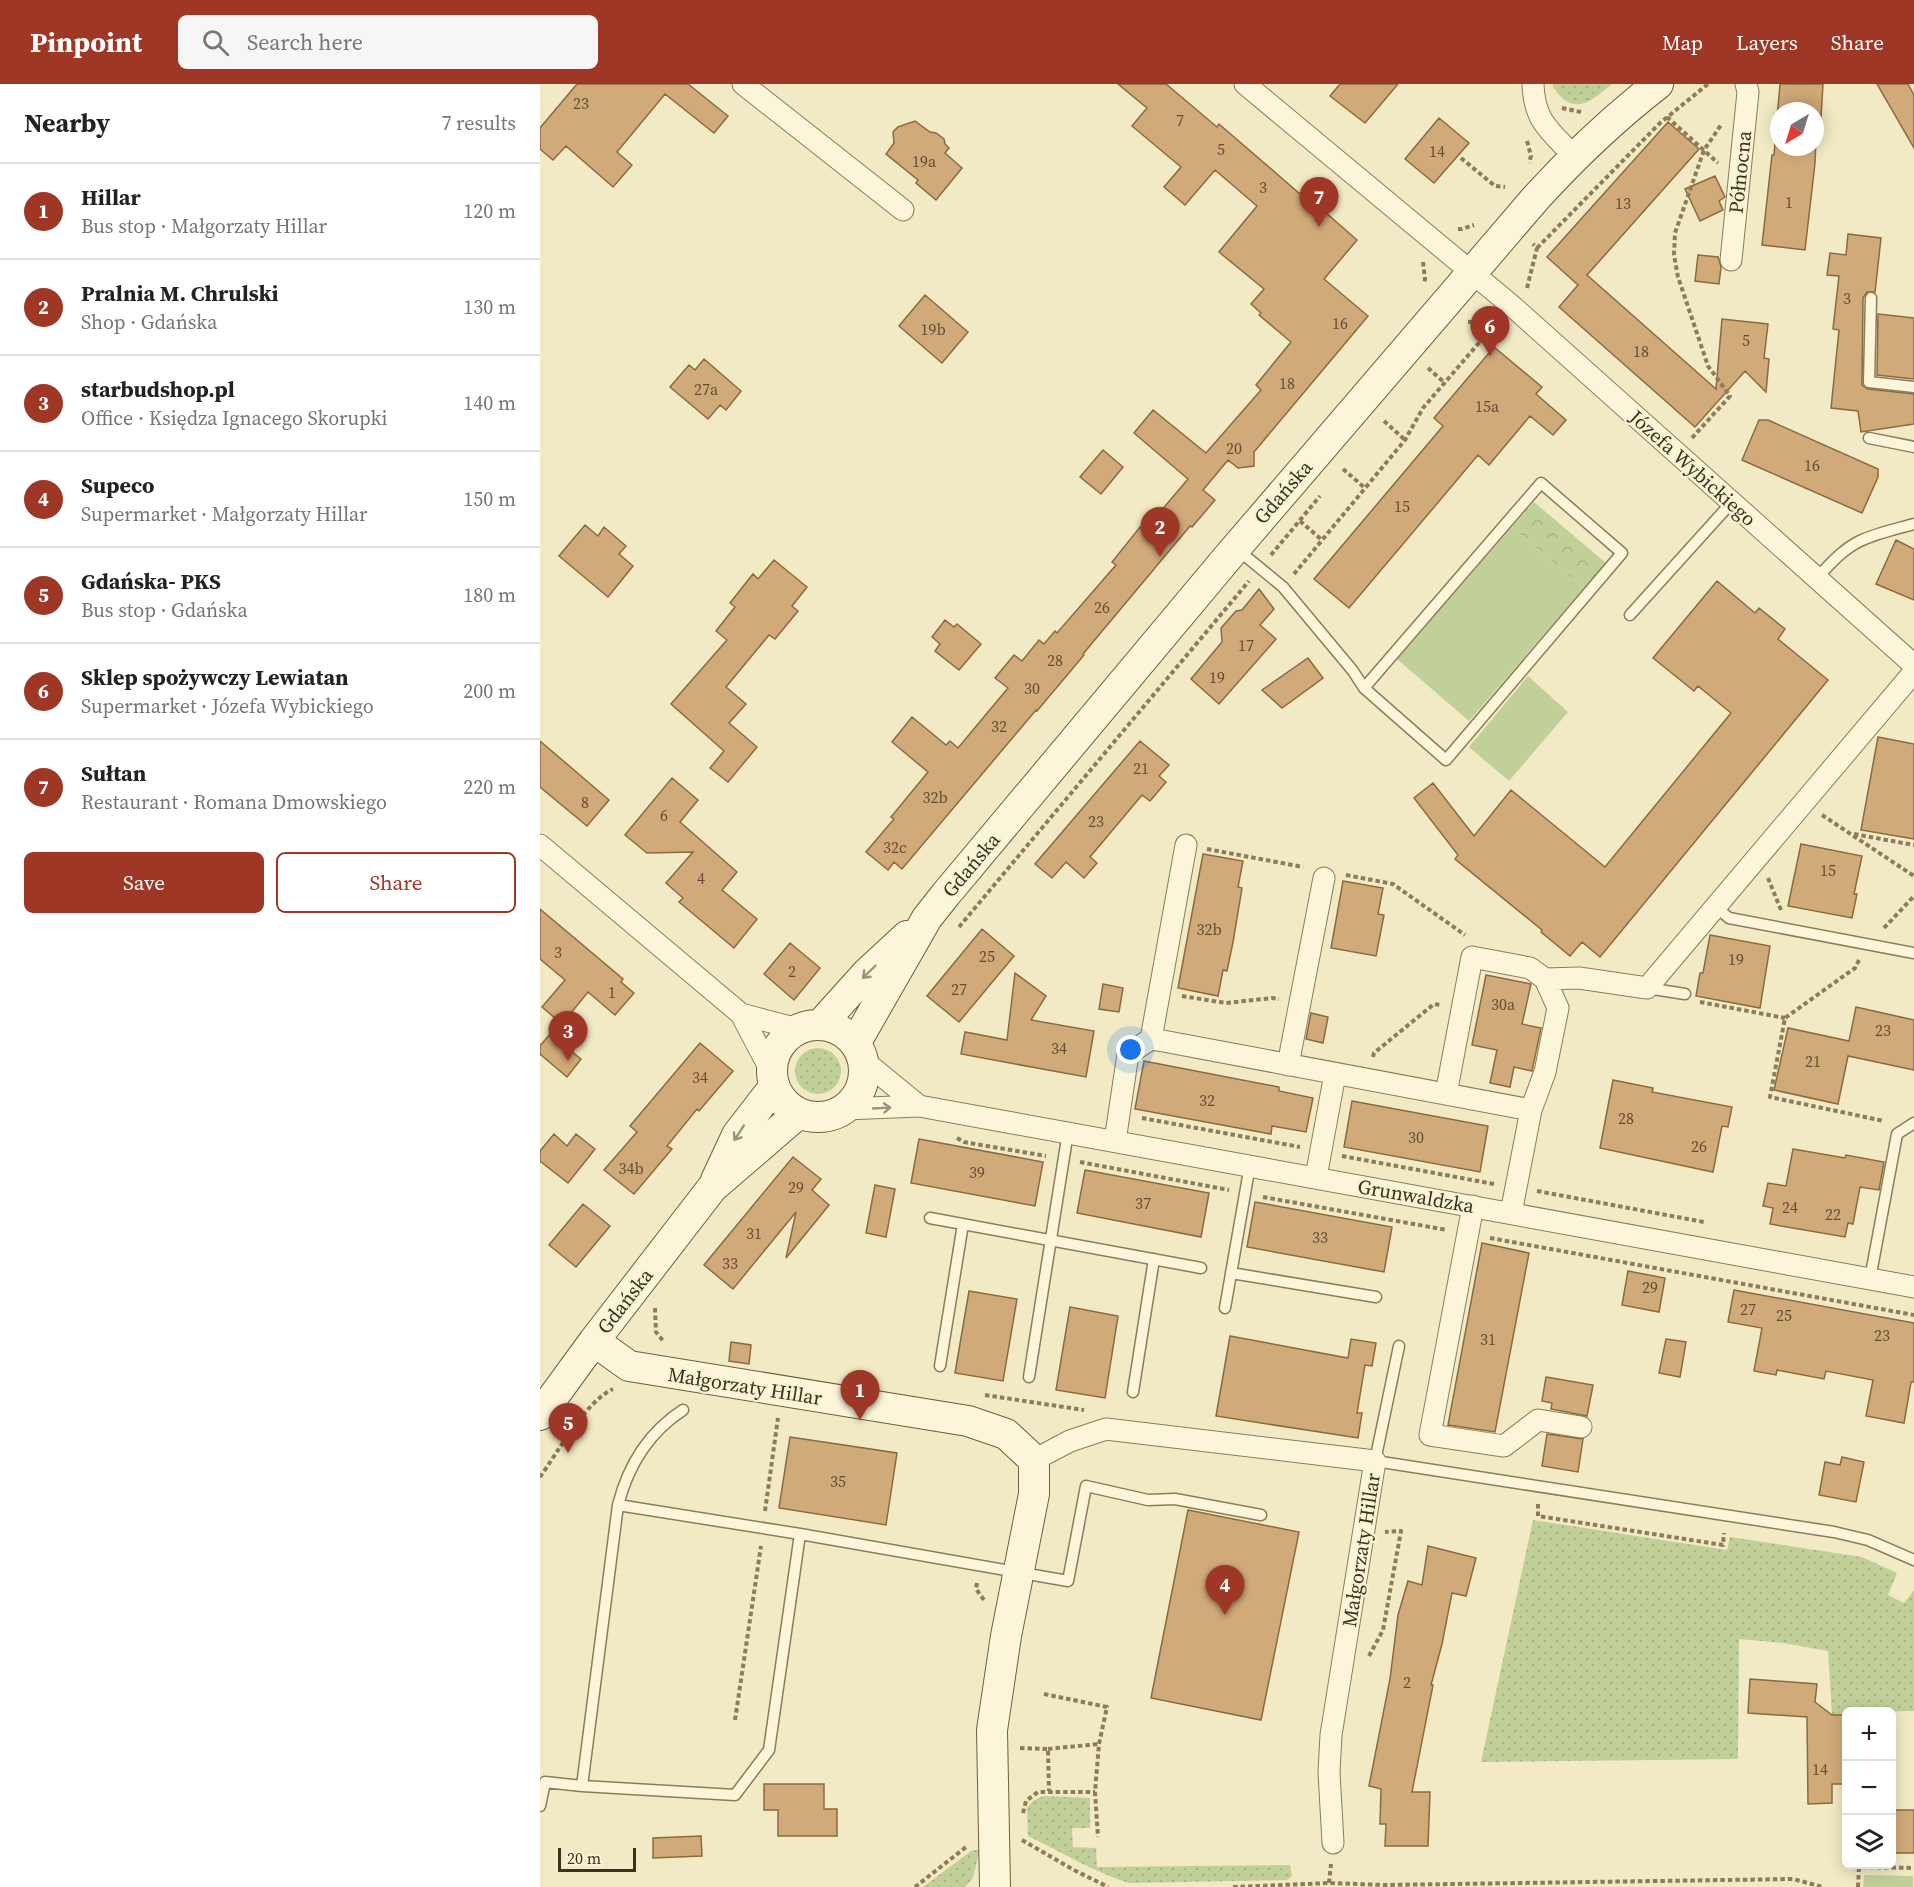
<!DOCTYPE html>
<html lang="en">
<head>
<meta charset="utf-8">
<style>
	:root { --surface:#fff; --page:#f6f6f6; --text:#222; --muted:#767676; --line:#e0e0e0; --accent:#9f3726 }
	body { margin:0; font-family:"Source Serif 4",serif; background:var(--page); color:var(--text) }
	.controls { position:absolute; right:18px; bottom:18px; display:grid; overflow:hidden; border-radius:9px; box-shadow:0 3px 15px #0003 }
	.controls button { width:54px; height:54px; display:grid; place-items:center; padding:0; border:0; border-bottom:2px solid var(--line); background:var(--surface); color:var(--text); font:30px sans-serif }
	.compass { position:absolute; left:1230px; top:18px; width:54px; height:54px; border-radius:50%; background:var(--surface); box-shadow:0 3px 15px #0003; rotate:218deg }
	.scale { position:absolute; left:18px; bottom:15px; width:78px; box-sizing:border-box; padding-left:6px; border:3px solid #3c311e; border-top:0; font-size:16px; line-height:21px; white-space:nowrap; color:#3c311e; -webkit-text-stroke:4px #f7f3d5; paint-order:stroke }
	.you { position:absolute; left:591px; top:966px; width:21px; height:21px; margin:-15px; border:4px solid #fff; border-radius:50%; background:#1a73e8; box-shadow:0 0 0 9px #1a73e833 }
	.badge { display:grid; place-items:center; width:39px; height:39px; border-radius:50%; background:var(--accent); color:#fff; font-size:20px; font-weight:700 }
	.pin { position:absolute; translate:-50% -50px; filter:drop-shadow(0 2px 3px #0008) }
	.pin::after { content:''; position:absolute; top:32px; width:21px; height:18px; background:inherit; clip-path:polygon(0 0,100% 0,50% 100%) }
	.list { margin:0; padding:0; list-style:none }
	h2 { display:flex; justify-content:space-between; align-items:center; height:78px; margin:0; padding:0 24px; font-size:26px }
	h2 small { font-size:20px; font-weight:400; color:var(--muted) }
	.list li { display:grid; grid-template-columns:39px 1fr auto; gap:18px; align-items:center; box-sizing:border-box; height:96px; padding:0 24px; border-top:2px solid var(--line) }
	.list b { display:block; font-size:22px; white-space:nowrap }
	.list p { margin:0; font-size:20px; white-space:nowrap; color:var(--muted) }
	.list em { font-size:20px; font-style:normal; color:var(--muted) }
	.actions { display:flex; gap:12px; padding:18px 24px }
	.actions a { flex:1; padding:14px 0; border:2px solid var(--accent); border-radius:9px; text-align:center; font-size:21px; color:var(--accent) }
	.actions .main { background:var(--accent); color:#fff }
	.icon { flex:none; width:33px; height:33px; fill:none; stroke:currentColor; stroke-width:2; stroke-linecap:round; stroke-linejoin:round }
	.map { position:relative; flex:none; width:1374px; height:1803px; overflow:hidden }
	header { display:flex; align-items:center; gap:36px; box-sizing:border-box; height:84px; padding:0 30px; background:var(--accent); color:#fff }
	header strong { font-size:28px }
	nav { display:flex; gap:33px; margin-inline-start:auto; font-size:21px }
	.search { width:420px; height:54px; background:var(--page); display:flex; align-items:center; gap:15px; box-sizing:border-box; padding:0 21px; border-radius:9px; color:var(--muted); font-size:22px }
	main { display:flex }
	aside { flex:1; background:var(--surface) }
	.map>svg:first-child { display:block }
	.grass { fill:url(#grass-dots) }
	.park { fill:url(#park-crowns) }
	.garden { fill:#c1d098 }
	.building { fill:#d1aa79; stroke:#8d693e; stroke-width:1.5; fill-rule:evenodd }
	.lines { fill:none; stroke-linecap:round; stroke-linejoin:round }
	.lane-casing { stroke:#8d7c5a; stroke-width:13 }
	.street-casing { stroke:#8d7c5a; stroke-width:23 }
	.secondary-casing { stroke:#6f5d3d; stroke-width:32 }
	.path { stroke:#8d7c5a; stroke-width:4; stroke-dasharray:4.5 3; stroke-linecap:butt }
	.lane { stroke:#fbf5d9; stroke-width:10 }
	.street { stroke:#fbf5d9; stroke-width:21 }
	.secondary { stroke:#fbf5d9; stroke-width:30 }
	.oneway { stroke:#9c937c }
	.labels { text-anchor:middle; stroke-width:4.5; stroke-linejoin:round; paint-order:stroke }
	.number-label { font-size:16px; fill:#614f35 }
	.street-label { font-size:20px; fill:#3c311e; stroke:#f7f3d5 }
</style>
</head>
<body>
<header>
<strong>Pinpoint</strong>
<div class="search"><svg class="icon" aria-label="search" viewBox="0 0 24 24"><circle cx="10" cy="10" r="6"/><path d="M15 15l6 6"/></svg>Search here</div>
<nav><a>Map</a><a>Layers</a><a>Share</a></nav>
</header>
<main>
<aside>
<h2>Nearby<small>7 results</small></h2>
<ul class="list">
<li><span class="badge">1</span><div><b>Hillar</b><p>Bus stop · Małgorzaty Hillar</p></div><em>120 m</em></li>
<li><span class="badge">2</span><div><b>Pralnia M. Chrulski</b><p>Shop · Gdańska</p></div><em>130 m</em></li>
<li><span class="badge">3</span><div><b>starbudshop.pl</b><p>Office · Księdza Ignacego Skorupki</p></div><em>140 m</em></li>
<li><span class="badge">4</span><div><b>Supeco</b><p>Supermarket · Małgorzaty Hillar</p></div><em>150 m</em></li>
<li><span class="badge">5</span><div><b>Gdańska- PKS</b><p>Bus stop · Gdańska</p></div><em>180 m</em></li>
<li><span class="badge">6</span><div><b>Sklep spożywczy Lewiatan</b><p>Supermarket · Józefa Wybickiego</p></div><em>200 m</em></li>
<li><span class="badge">7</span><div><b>Sułtan</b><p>Restaurant · Romana Dmowskiego</p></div><em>220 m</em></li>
</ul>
<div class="actions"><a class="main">Save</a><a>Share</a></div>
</aside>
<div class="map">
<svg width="1374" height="1803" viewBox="0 0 1374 1803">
	<defs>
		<pattern id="grass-dots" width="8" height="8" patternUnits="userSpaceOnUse" patternTransform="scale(1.5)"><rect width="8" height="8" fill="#c1d098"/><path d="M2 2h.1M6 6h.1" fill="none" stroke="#a7b383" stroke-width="1.8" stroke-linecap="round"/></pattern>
		<pattern id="park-crowns" width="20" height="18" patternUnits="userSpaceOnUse" patternTransform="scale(1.5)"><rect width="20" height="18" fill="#c1d098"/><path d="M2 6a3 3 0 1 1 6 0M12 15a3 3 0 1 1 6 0" fill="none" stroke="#a7b383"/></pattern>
	</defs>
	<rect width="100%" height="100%" fill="#f1eac5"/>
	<path class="grass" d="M1013 0H1072C1059 10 1045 26 1028 18 1022 15 1017 8 1013 3Z
		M255 987a23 23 0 1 1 46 0a23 23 0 1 1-46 0Z
		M993 1436 1187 1466 1190 1453 1322 1473 1357 1489 1348 1511 1364 1519 1374 1506V1627L1306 1628V1631H1292L1288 1567 1243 1559 1199 1555 1198 1675 941 1678Z
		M503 1712 550 1714V1744H532L533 1763 556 1764 557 1783 750 1781 752 1792 747 1796 589 1799C553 1788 522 1768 488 1752L487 1724 493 1717Z
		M440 1765 433 1794 425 1803H383L431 1767Z"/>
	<path class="park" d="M994 418 1066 479 1044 504 972 443Z"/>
	<path class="garden" d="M972 443 1044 504 929 637 857 575Z
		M988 592 1028 628 969 697 929 663Z
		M1324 1791 1373 1792V1803H1323Z"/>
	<path class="building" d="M37 0H148L188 32 174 49 125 10 77 68 92 81 73 103 26 62 13 76 0 65V44Z
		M578 0H626L677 43 679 40 775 123 777 121 817 156 784 195 828 232 714 368V382L698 384 688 376 663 406 675 416 652 443 650 442 543 570 544 571 497 627 496 626 362 785 354 778 348 786 326 768 354 735 351 733 388 688 352 658 372 633 406 661 410 657 418 664 468 604 455 594 474 571 482 577 499 556 504 560 515 547 517 549 576 481 572 478 600 443 604 447 648 395 594 349 613 326 666 369 721 306 716 301 751 258 719 231 721 229 711 220 724 205 679 168 717 122 675 86 645 121 624 103 641 83 592 42 607 24Z
		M800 0H858L825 39 790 12Z
		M1240 0H1283L1281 33H1277L1275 79 1265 166 1222 161 1232 71H1234ZM1239 27H1275V63H1239Z
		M1337 0H1368L1374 11V64Z
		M899 34 929 59 894 99 865 75Z
		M375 37 390 48 396 49 404 55 405 60 409 64 405 69 422 84 396 116 376 99 378 96 346 70 354 59 353 48 358 43Z
		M1128 38 1159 65 1047 191 1176 305 1182 235 1228 240 1224 274 1229 275 1226 308 1205 287 1155 343 1019 223 1038 201 1007 173Z
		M1175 92 1185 113 1179 117 1183 126 1160 137 1145 105Z
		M1308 150 1341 154 1335 208H1327L1323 214 1322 301 1328 305 1374 310V340L1321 348 1318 327 1291 324 1299 246 1293 245 1299 192 1287 191 1290 169 1306 171Z
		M1158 171 1178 173 1181 183 1179 200 1155 197Z
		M385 211 428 248 402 279 359 242Z
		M1338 230 1374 234V295L1337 291Z
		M954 263 1002 303 996 310 1026 336 1013 351 990 332 949 381 938 371 809 524 774 495 903 342 894 334Z
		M164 275 201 307 186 326 180 321 168 335 130 303 149 281 155 286Z
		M1219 336H1228L1338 385V393L1322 429 1202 376Z
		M563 366 583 383 561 410 540 393Z
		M45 441 58 452 64 443 86 462 79 470 93 482 68 513 19 472Z
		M1356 456 1374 465V516L1336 500Z
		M234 476 267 503 252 522 258 527 235 555 229 551 186 603 206 620 189 639 217 663 188 698 170 684 184 667 131 620 187 556 176 547 195 523 190 519 213 490 218 495Z
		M1177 497 1215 529 1219 524 1245 545 1238 555 1288 596 1060 873 1042 858 1030 872 1001 848 1002 846 915 775 918 771 874 714 893 699 934 752 971 706 1065 783 1191 629 1158 602 1154 607 1113 574Z
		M719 505 734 525 720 541 736 555 679 620 651 595 682 558 681 544 696 527 702 526Z
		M405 536 414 543 417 540 441 560 419 586 395 567 400 560 392 553Z
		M768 574 783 594 742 624 722 606Z
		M1338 653 1374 660V755L1321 746Z
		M0 657 69 716 47 742 0 703Z
		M600 657 629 681 619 692 626 698 610 717 602 711 550 773 557 779 544 794 526 778 512 794 495 780Z
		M132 694 158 716 140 738 197 788 182 806 217 835 194 864 139 818 143 814 126 799 153 768 107 769 85 751Z
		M1261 760 1322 772 1314 810H1317L1312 834 1248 822Z
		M663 770 703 777 698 803 702 804 693 858 687 887 683 886 678 912 638 904Z
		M803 797 843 804 838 830 844 831 836 872 791 864Z
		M0 825 83 895 81 898 94 909 75 931 48 908 22 940 2 923 25 896 0 875Z
		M442 845 474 872 419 938 387 912Z
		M1170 851 1230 862 1220 924 1156 912 1160 889H1163Z
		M250 859 280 884 254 916 224 890Z
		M475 889 506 912 491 936 554 947 546 993 421 970 425 948 467 956Z
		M946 891 991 900 982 940 1001 944 992 987 974 983 970 1003 950 999 957 966 932 961Z
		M563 900 583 904 579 928 559 925Z
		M1316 923 1374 936V986L1308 972 1298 1020 1234 1006 1248 944 1309 957Z
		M771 929 788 933 783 959 766 955Z
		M10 950 41 975 27 993 0 970V962Z
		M160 959 193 987 159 1027 157 1025 127 1062 132 1065 94 1110 64 1086 97 1048 90 1042Z
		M604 977 739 1003V1007L773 1014 766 1048 732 1042 731 1050 595 1025Z
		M1073 996 1113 1004 1112 1008 1192 1023 1188 1043 1182 1042 1173 1088 1060 1064Z
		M812 1017 948 1042 940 1088 804 1063Z
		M14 1050 27 1062 36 1050 55 1065 28 1099 0 1077V1067Z
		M379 1055 503 1078 495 1122 371 1099Z
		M1253 1065 1305 1074 1306 1071 1344 1078 1339 1106 1320 1103 1313 1140 1308 1139 1305 1153 1230 1140 1233 1124 1223 1122 1228 1099 1246 1102Z
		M253 1073 281 1095 272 1106 289 1121 246 1174 256 1128 193 1205 164 1181Z
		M545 1086 669 1109 661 1153 537 1129Z
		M335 1101 355 1105 346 1153 326 1149Z
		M715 1118 852 1143 844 1188 707 1163Z
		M43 1120 70 1142 36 1183 9 1161Z
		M942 1159 989 1169 955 1348 908 1341Z
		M1088 1187 1125 1194 1119 1228 1082 1221Z
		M1194 1206 1374 1239V1298H1371L1364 1339 1326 1332 1333 1296 1286 1287 1284 1295 1237 1286 1236 1291 1214 1287 1222 1244 1188 1238Z
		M429 1207 477 1215 463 1297 415 1289Z
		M530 1223 578 1232 565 1314 516 1306Z
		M690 1252 808 1274 811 1255 836 1259 832 1282 825 1281 817 1329H822L818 1354 676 1332Z
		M1126 1255 1146 1258 1140 1293 1119 1289Z
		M191 1258 211 1261 209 1280 189 1277Z
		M1006 1293 1053 1301 1047 1332 1011 1325 1012 1319 1002 1317Z
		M1007 1350 1043 1355 1038 1388 1002 1382Z
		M250 1353 357 1369 346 1441 239 1424Z
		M1302 1373 1324 1378 1316 1418 1279 1411 1285 1378 1300 1381Z
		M648 1426 759 1448 721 1636 611 1614Z
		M888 1462 936 1474 926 1512 912 1509 902 1560 891 1601H893L872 1708H890L888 1762H845L846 1740H840L841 1705 829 1702 850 1595 858 1531 868 1497 882 1501Z
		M1210 1595 1277 1600 1275 1618 1292 1631H1306V1700H1292V1719L1268 1720 1267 1633 1208 1629Z
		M224 1700H284V1725H297V1752H238V1726H224Z
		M1352 1726H1374V1769H1352Z
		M161 1752 162 1772 113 1774V1754Z"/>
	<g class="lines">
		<g class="lane-casing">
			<path id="lane" d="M1331 214 1329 298 1374 303
				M1329 354 1374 363
				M698 466 743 503 813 587 824 604 906 676 1082 469 1001 399 824 604
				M1277 494C1289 481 1303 465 1320 457 1337 449 1356 445 1374 440
				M1090 531 1192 418
				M1176 823 1189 834 1374 869
				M1107 904 1145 910
				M390 1134 661 1184
				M691 1189 836 1213
				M1330 1195 1357 1050 1374 1039
				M685 1224 710 1081
				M859 1262 835 1377 1294 1448 1328 1456 1374 1476
				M400 1282 423 1140
				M489 1293 528 1048
				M593 1308 614 1175
				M78 1421 260 1450 528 1497 546 1402 608 1416 635 1415 721 1431
				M42 1702 195 1711 229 1666 260 1450
				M0 1722 5 1698 42 1702 78 1421C88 1382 109 1348 143 1326"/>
		</g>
		<g class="street-casing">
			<path id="street" d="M203 0 363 126
				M705 0 971 221 1374 581
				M993 0C994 37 1010 47 1034 72
				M1191 176 1208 8 1206 0
				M0 761 201 930 258 945
				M1005 895 1039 894 1107 904 1374 588
				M201 930 232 989
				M611 955 646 761
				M324 977 379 1022
				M748 981 784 794
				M906 1010 932 873 990 884 1005 895 1018 924 1005 988 991 1026
				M305 1025 379 1022 1374 1203
				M575 1057 588 970 611 955 623 957 991 1026 971 1129
				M776 1093 795 990
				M933 1122 890 1351 964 1362 998 1336 1041 1343
				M494 1376 530 1357 566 1345 835 1377 791 1651 789 1688 793 1759"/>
		</g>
		<g class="secondary-casing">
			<path id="secondary" d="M281 940 327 889 367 852
				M232 987a46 46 0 1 1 92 0a46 46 0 1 1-92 0Z
				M316 958 387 834 406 810 688 473 995 115C1033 73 1073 35 1118 0
				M176 1096 197 1051 234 1003
				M54 1257 89 1282 428 1337 466 1350 494 1376V1410L466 1552 452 1646 455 1803
				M0 1331 54 1257 172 1104 259 1029"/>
		</g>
		<path class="path" d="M1022 24 1041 28
			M1127 33 1178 79
			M987 57 991 72 989 79
			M921 74 955 102 965 103
			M918 145H922L934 141
			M997 164 1120 39 1168 0
			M883 178 885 195 884 200
			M987 204 997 164 993 160
			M928 238H953
			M888 284 905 299
			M844 337 865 356
			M1152 354 1190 312 1168 282 1138 193 1134 171 1135 149 1164 66 1181 41
			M803 385 825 404
			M760 437 782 456
			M731 471 780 412
			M754 490 865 356 883 324 956 239
			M1282 731 1374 792
			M1314 750 1374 761
			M667 765 763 783
			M806 791 853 800 925 851
			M1228 794 1241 826
			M419 843 709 497
			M1344 844 1374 812
			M1319 876 1315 884 1245 934 1230 1013 1344 1037
			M642 912 686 919 732 914 739 915
			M1160 918 1245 934
			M833 973 834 969 894 920 901 921
			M602 1034 760 1063
			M417 1054 424 1058 506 1072
			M802 1072 954 1100
			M540 1078 689 1106
			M997 1107 1164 1138
			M723 1113 907 1146
			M950 1154 1374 1231
			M115 1224 116 1248 124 1258
			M445 1311 544 1326
			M0 1393C18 1368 46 1317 73 1305
			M998 1420V1432L1183 1461 1184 1449
			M225 1427 238 1334
			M437 1499 436 1505 444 1516
			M829 1572 843 1546 861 1447 845 1448
			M504 1610 567 1623 559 1660 555 1708 558 1753
			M195 1636 221 1462
			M480 1664 508 1665 509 1707
			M508 1665 559 1660
			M483 1729 486 1717 498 1708H555
			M482 1756 532 1785 568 1803
			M789 1799 791 1780
			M375 1803 426 1763
			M693 1803 789 1799 844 1801 1253 1795 1283 1803
			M1318 1803 1319 1783 1374 1784"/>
		<use href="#lane" class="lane"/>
		<use href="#street" class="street"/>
		<use href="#secondary" class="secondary"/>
	</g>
	<defs><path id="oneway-shaft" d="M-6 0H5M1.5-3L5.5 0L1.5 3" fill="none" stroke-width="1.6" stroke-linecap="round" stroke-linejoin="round" transform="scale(1.5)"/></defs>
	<g class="oneway">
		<use href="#oneway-shaft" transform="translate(329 888) rotate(136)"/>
		<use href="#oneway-shaft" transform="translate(342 1024) rotate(-3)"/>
		<use href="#oneway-shaft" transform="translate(199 1049) rotate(123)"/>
	</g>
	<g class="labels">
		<g class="number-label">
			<text x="41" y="25">23</text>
			<text x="640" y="42">7</text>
			<text x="681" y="71">5</text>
			<text x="897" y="73">14</text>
			<text x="384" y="83">19a</text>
			<text x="723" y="109">3</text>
			<text x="1249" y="124">1</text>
			<text x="1083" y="125">13</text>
			<text x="1307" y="220">3</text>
			<text x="800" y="245">16</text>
			<text x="393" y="251">19b</text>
			<text x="1206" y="262">5</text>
			<text x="1101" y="273">18</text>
			<text x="747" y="305">18</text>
			<text x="166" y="311">27a</text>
			<text x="947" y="328">15a</text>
			<text x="694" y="370">20</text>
			<text x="1272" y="387">16</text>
			<text x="862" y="428">15</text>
			<text x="562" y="529">26</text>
			<text x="706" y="567">17</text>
			<text x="515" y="582">28</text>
			<text x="677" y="599">19</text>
			<text x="492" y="610">30</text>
			<text x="459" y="648">32</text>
			<text x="601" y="690">21</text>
			<text x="395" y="719">32b</text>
			<text x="45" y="724">8</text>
			<text x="124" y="737">6</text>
			<text x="556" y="743">23</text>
			<text x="355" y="769">32c</text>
			<text x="1288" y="792">15</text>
			<text x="161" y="800">4</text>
			<text x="669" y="851">32b</text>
			<text x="18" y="874">3</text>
			<text x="447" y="878">25</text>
			<text x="1196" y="881">19</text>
			<text x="252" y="893">2</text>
			<text x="419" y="911">27</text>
			<text x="72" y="914">1</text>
			<text x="963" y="926">30a</text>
			<text x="1343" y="952">23</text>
			<text x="519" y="970">34</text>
			<text x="1273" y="983">21</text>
			<text x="160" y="999">34</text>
			<text x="667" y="1022">32</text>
			<text x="1086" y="1040">28</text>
			<text x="876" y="1059">30</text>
			<text x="1159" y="1068">26</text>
			<text x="91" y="1090">34b</text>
			<text x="437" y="1094">39</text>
			<text x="256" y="1109">29</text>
			<text x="603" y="1125">37</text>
			<text x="1250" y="1129">24</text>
			<text x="1293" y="1136">22</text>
			<text x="214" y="1155">31</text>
			<text x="780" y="1159">33</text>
			<text x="190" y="1185">33</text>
			<text x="1110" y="1209">29</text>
			<text x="1208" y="1231">27</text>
			<text x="1244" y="1237">25</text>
			<text x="1342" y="1257">23</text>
			<text x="948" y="1261">31</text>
			<text x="298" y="1403">35</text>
			<text x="867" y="1604">2</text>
			<text x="1280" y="1691">14</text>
		</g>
		<g class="street-label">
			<text transform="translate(1200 88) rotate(-84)" y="7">Północna</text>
			<text transform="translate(1153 384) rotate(42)" y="7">Józefa Wybickiego</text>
			<text transform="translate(743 408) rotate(-49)" y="7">Gdańska</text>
			<text transform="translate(431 781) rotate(-50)" y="7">Gdańska</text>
			<text transform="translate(876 1112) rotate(10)" y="7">Grunwaldzka</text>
			<text transform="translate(85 1217) rotate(-52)" y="7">Gdańska</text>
			<text transform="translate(205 1302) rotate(9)" y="7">Małgorzaty Hillar</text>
			<text transform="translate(821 1466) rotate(-81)" y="7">Małgorzaty Hillar</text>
		</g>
	</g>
</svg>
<div class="controls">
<button>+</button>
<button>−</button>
<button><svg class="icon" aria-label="layers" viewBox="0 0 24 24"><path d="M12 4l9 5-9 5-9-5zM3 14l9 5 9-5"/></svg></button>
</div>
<svg class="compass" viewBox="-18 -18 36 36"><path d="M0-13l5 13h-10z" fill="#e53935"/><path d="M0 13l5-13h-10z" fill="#767676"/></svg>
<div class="scale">20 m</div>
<div class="you"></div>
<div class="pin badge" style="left:320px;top:1336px">1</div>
<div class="pin badge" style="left:620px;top:473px">2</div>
<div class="pin badge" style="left:28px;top:977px">3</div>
<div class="pin badge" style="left:685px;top:1531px">4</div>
<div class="pin badge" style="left:28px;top:1369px">5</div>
<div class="pin badge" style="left:950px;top:272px">6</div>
<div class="pin badge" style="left:779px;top:143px">7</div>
</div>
</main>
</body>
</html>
